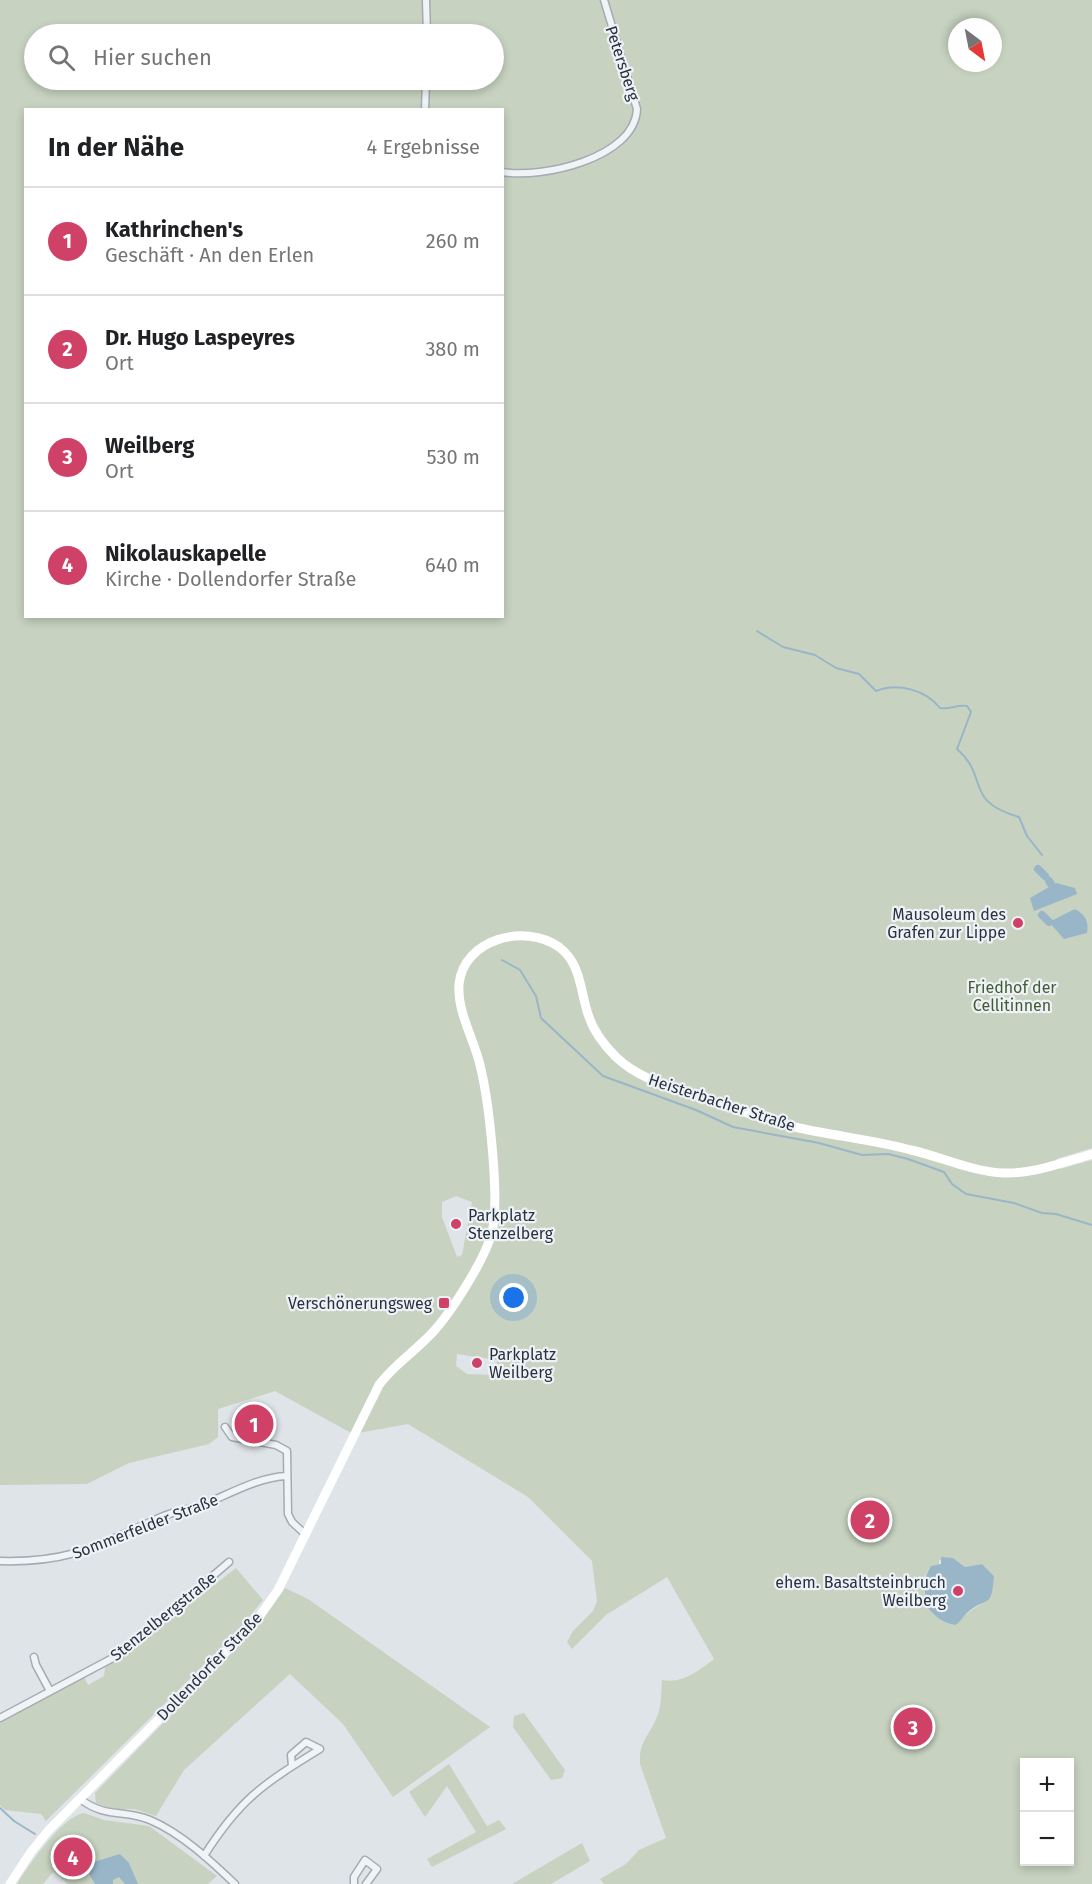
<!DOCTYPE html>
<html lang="de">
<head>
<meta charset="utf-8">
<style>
	:root { --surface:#fff; --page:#f6f6f6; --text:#202124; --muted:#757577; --line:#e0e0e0; --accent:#d04168 }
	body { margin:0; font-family:"Fira Sans",sans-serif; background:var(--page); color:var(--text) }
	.controls { position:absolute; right:18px; bottom:18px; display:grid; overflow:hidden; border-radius:0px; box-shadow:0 3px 9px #0003 }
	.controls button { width:54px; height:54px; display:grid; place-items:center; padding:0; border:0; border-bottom:2px solid var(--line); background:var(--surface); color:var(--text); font:30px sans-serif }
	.compass { position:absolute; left:948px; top:18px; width:54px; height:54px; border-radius:50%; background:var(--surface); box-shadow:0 3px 9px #0003; rotate:148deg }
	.you { position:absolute; left:514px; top:1298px; width:21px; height:21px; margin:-15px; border:4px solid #fff; border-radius:50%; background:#1a73e8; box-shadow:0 0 0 9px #1a73e833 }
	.badge { display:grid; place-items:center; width:39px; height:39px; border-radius:50%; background:var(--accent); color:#fff; font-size:20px; font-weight:700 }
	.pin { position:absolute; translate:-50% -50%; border:3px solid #fff; box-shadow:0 2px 6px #0006 }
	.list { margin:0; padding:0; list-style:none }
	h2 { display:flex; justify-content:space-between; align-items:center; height:78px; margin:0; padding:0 24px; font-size:26px }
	h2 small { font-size:20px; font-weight:400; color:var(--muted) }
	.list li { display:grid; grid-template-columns:39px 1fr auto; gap:18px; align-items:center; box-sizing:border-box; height:108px; padding:0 24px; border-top:2px solid var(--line) }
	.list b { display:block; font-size:22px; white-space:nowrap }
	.list p { margin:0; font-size:20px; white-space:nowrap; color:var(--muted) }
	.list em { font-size:20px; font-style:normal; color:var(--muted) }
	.icon { flex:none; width:33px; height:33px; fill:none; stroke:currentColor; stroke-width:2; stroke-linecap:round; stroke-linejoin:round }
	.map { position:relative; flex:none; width:1092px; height:1884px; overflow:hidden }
	.search { position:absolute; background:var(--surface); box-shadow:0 3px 9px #0003; left:24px; top:24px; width:480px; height:66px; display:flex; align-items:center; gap:15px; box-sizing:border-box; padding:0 21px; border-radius:33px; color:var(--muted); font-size:22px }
	.panel { position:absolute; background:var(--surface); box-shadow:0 3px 9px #0003; left:24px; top:108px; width:480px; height:510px; border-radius:0px }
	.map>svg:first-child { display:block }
	.green { fill:#c7d2c0; fill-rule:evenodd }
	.water { fill:#99b6c9 }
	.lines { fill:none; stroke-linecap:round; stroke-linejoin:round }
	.stream { stroke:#99b6c9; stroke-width:2 }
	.canal { stroke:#99b6c9; stroke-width:8 }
	.street-casing { stroke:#a4abb2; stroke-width:9 }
	.street { stroke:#f1f4f7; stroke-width:6 }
	.secondary { stroke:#fff; stroke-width:9 }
	.poi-dot { fill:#d04168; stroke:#eef2f6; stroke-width:2 }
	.labels { text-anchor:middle; stroke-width:4.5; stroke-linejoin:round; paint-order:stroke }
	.street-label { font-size:16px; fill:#273340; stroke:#eef2f6 }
	.poi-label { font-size:16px; fill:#273340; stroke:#eef2f6; text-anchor:end }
	.park-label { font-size:16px; fill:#415c34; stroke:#eef2f6 }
</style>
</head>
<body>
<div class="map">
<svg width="1092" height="1884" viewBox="0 0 1092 1884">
	<rect width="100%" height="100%" fill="#dfe4e8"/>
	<path class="green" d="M0 0H1092V1148L1056 1159 1060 1169 1092 1160V1884H604L600 1879 626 1864 639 1850 666 1838 640 1764C639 1741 648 1738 656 1719 662 1707 661 1693 662 1680 683 1684 698 1671 714 1659L667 1577 606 1615 572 1649 567 1642 573 1631 593 1611 597 1601 592 1561 528 1497 408 1424 353 1434 275 1391 218 1409V1437L209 1444 129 1463 87 1484 0 1485ZM957 27H993V63H957ZM34 34H494V80H34ZM26 110H502V616H26ZM456 1196 472 1202 462 1255 457 1257 442 1217V1202ZM457 1354 497 1360 495 1375 467 1374 456 1366ZM953 1558 965 1567 982 1564 994 1576C991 1610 975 1601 955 1625 931 1622 928 1600 922 1580L931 1566H939V1560ZM1024 1762H1070V1862H1024Z
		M236 1568 263 1600 236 1633 46 1821 41 1814 5 1810 0 1805V1723L84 1677 88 1685 104 1676 105 1667 118 1660Z
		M285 1588 308 1599 490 1727 393 1797 343 1724 290 1674 184 1770 156 1816 134 1809H112L96 1803 95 1793 256 1628Z
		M524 1713 565 1770 562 1778 551 1780 513 1727 514 1716Z
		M449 1764 487 1826 499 1820 506 1829 432 1867 427 1859 476 1832 447 1786 425 1817 409 1792Z
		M84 1813 104 1820 149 1826 217 1876 208 1884H68L53 1872 43 1884H17C29 1865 62 1816 84 1813Z
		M582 1843 590 1861 551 1884H512Z"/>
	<path class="water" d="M1056 883 1075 888 1077 894 1034 911 1030 898Z
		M1075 909C1085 915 1089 920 1087 933L1064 939 1049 922Z
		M941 1557 953 1558 965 1567 982 1564 994 1576C991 1610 989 1595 968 1612 963 1616 961 1622 955 1625 942 1623 936 1617 927 1607 926 1586 919 1587 931 1566L941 1564Z
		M120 1854 129 1863 138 1884H125L119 1877 113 1880V1884H95L89 1874 94 1862Z"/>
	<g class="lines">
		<path class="stream" d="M757 631 783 647 815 655 836 668 859 674 876 691C897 682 926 690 940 708 950 710 957 704 967 706L971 712 957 749C990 778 963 801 1019 817L1027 836 1042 855
			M502 960 520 970 536 996 541 1018 603 1076 696 1110 733 1127 819 1143 862 1155 888 1154 908 1159 944 1172 952 1184 966 1194 1014 1203 1042 1213 1056 1214 1092 1225
			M0 1808 14 1821 35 1834"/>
		<path class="canal" d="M1038 869 1045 876
			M1049 881 1051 884
			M1042 915 1049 922"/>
		<g class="street-casing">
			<path id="street" d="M426 0 427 34
				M425 110 426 80
				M502 172C542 179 635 158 637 109L604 0
				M225 1427 232 1437 276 1445 287 1451 288 1514 292 1522 305 1534
				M0 1561C72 1563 98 1545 161 1517 175 1511 191 1509 205 1504 231 1493 259 1477 287 1476
				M34 1657 36 1665 50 1691
				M0 1718 124 1652 229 1562
				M80 1799C107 1819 123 1809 150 1820 181 1833 211 1861 235 1884
				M204 1856C240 1799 263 1784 320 1749L306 1742 291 1755 292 1766
				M354 1884V1877L365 1860 377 1869 366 1884"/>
		</g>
		<use href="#street" class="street"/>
		<path class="secondary" d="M10 1884 31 1852 48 1831 257 1620 278 1590 379 1385C392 1367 410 1355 426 1339 447 1320 485 1260 492 1232 500 1199 489 1101 480 1065 474 1039 457 1012 459 984 464 939 524 923 559 947 582 964 580 993 589 1017 594 1032 605 1046 616 1057 638 1078 667 1086 696 1096 730 1107 764 1120 799 1128 836 1136 874 1140 911 1150 942 1157 973 1172 1004 1173 1034 1174 1064 1162 1092 1154"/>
	</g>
	<g class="poi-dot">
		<circle cx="1018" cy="923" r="6"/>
		<circle cx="456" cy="1224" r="6"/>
		<rect x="438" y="1297" width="12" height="12" rx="3"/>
		<circle cx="477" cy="1363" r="6"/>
		<circle cx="958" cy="1591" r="6"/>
	</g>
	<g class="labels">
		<g class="street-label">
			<text transform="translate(623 63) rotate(72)" y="6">Petersberg</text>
			<text transform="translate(722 1102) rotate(18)" y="6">Heisterbacher Straße</text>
			<text transform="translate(145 1526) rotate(-21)" y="6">Sommerfelder Straße</text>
			<text transform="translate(163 1616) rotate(-39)" y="6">Stenzelbergstraße</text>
			<text transform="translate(209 1666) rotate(-46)" y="6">Dollendorfer Straße</text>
		</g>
		<g class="poi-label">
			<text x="1006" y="920">Mausoleum des<tspan x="1006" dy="18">Grafen zur Lippe</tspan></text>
			<text x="468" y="1221" text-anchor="start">Parkplatz<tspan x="468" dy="18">Stenzelberg</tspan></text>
			<text x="432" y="1309">Verschönerungsweg</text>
			<text x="489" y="1360" text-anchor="start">Parkplatz<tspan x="489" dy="18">Weilberg</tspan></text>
			<text x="946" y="1588">ehem. Basaltsteinbruch<tspan x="946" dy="18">Weilberg</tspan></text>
		</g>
		<g class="park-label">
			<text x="1012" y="993">Friedhof der<tspan x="1012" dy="18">Cellitinnen</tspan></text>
		</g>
	</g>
</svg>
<div class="controls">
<button>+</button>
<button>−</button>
</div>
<svg class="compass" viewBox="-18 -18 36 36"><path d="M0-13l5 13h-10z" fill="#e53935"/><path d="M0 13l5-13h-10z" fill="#757577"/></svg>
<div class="you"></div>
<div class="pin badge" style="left:254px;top:1424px">1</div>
<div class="pin badge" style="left:870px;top:1520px">2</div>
<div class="pin badge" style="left:913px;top:1727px">3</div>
<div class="pin badge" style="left:73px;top:1857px">4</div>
<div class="search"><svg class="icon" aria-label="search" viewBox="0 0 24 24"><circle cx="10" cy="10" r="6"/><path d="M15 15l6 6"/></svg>Hier suchen</div>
<section class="panel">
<h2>In der Nähe<small>4 Ergebnisse</small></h2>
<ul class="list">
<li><span class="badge">1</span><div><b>Kathrinchen's</b><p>Geschäft · An den Erlen</p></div><em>260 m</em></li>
<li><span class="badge">2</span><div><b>Dr. Hugo Laspeyres</b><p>Ort</p></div><em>380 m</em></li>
<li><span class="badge">3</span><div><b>Weilberg</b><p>Ort</p></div><em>530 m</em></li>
<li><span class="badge">4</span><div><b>Nikolauskapelle</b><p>Kirche · Dollendorfer Straße</p></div><em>640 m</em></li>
</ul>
</section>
</div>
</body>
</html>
